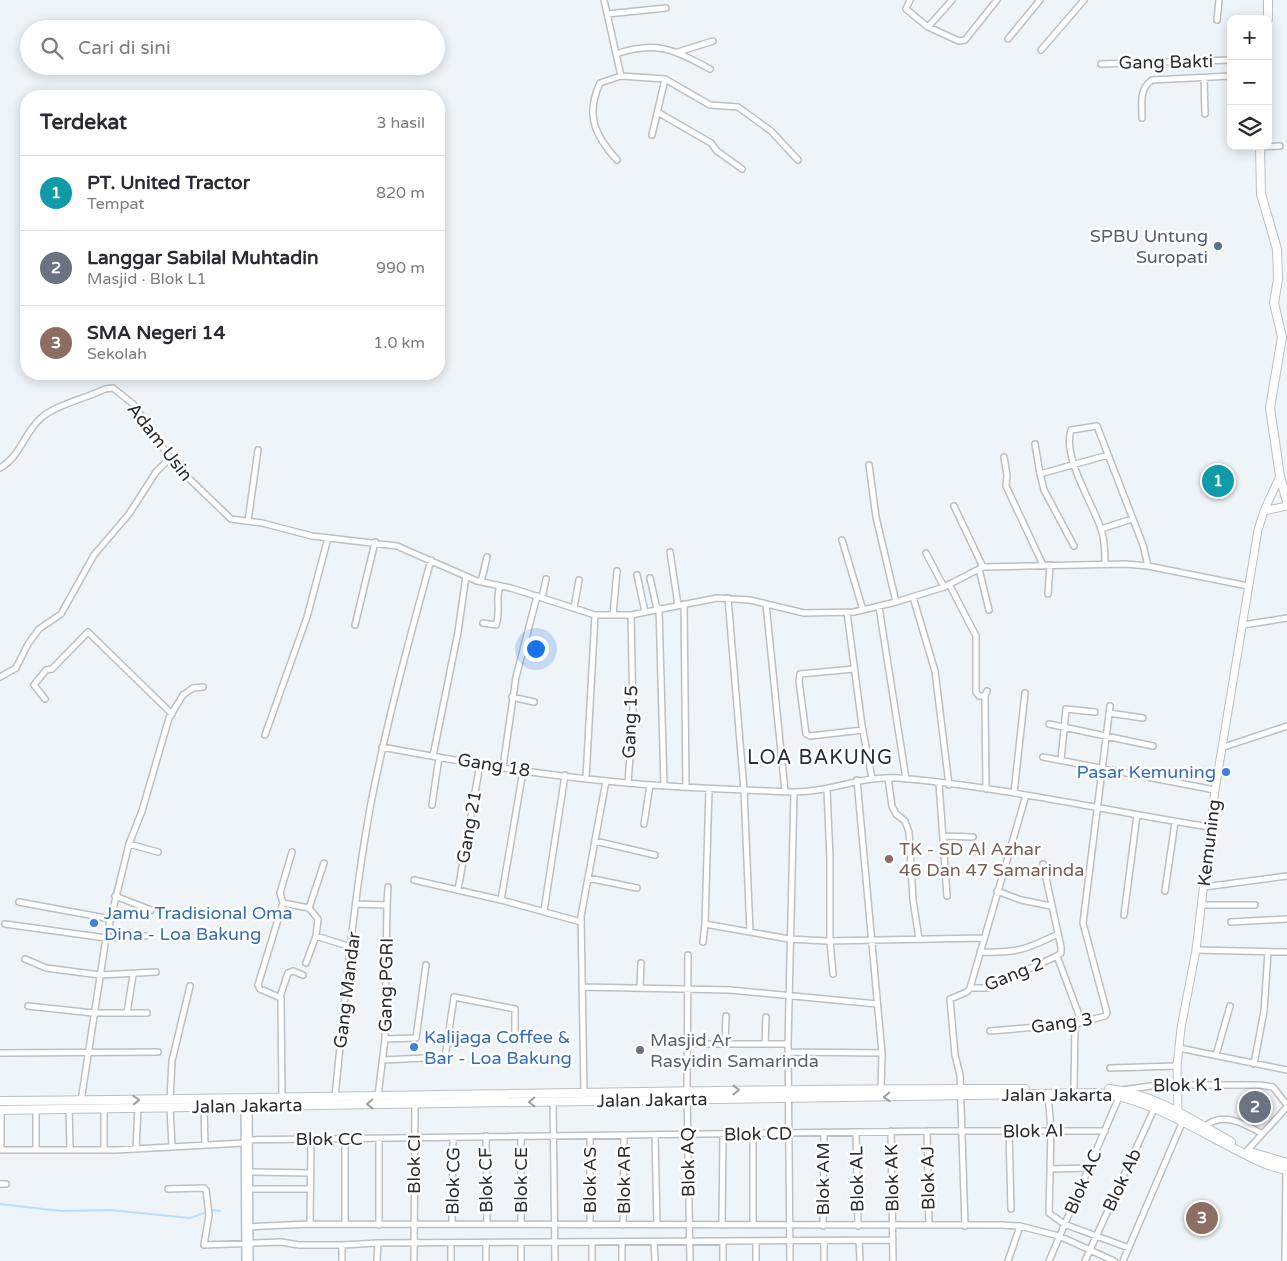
<!DOCTYPE html>
<html lang="id">
<head>
<meta charset="utf-8">
<style>
	:root { --surface:#fff; --page:#f2f2f3; --text:#2b2b33; --muted:#7c7c81; --line:#e1e1e2; --accent:#111827 }
	body { margin:0; font-family:"Varela Round",sans-serif; background:var(--page); color:var(--text) }
	.controls { position:absolute; right:15px; top:15px; display:grid; overflow:hidden; border-radius:10px; box-shadow:0 2px 12px #0003 }
	.controls button { width:45px; height:45px; display:grid; place-items:center; padding:0; border:0; border-bottom:1px solid var(--line); background:var(--surface); color:var(--text); font:25px sans-serif }
	.you { position:absolute; left:535px; top:648px; width:18px; height:18px; margin:-12px; border:4px solid #fff; border-radius:50%; background:#1a73e8; box-shadow:0 0 0 8px #1a73e833 }
	.badge { display:grid; place-items:center; width:32px; height:32px; border-radius:50%; background:var(--accent); color:#fff; font-size:16px; font-weight:700 }
	.pin { position:absolute; translate:-50% -50%; border:2px solid #fff; box-shadow:0 1px 5px #0006 }
	.list { margin:0; padding:0; list-style:none }
	h2 { display:flex; justify-content:space-between; align-items:center; height:65px; margin:0; padding:0 20px; font-size:21px }
	h2 small { font-size:16px; font-weight:400; color:var(--muted) }
	.list li { display:grid; grid-template-columns:32px 1fr auto; gap:15px; align-items:center; box-sizing:border-box; height:75px; padding:0 20px; border-top:1px solid var(--line) }
	.list b { display:block; font-size:19px; white-space:nowrap }
	.list p { margin:0; font-size:16px; white-space:nowrap; color:var(--muted) }
	.list em { font-size:16px; font-style:normal; color:var(--muted) }
	.icon { flex:none; width:28px; height:28px; fill:none; stroke:currentColor; stroke-width:2; stroke-linecap:round; stroke-linejoin:round }
	.map { position:relative; flex:none; width:1287px; height:1261px; overflow:hidden }
	.search { position:absolute; background:var(--surface); box-shadow:0 2px 12px #0003; left:20px; top:20px; width:425px; height:55px; display:flex; align-items:center; gap:12px; box-sizing:border-box; padding:0 18px; border-radius:28px; color:var(--muted); font-size:19px }
	.panel { position:absolute; background:var(--surface); box-shadow:0 2px 12px #0003; left:20px; top:90px; width:425px; height:290px; border-radius:20px }
	.map>svg:first-child { display:block }
	.lines { fill:none; stroke-linecap:round; stroke-linejoin:round }
	.stream { stroke:#bbdffb; stroke-width:2 }
	.minor-casing { stroke:#bcc0c4; stroke-width:8 }
	.tertiary-casing { stroke:#bcc0c4; stroke-width:9 }
	.secondary-casing { stroke:#bcc0c4; stroke-width:10 }
	.minor { stroke:#fff; stroke-width:5 }
	.tertiary { stroke:#fff; stroke-width:7 }
	.secondary { stroke:#fff; stroke-width:8 }
	.oneway { stroke:#a0a0a1 }
	.service-dot { fill:#5c6f8a; stroke:#fff; stroke-width:2 }
	.shop-dot { fill:#3f7fe0; stroke:#fff; stroke-width:2 }
	.education-dot { fill:#8d6e63; stroke:#fff; stroke-width:2 }
	.worship-dot { fill:#6b7280; stroke:#fff; stroke-width:2 }
	.labels { text-anchor:middle; stroke-width:5; stroke-linejoin:round; paint-order:stroke }
	.street-label { font-size:18px; fill:#2c2d2f; stroke:#fff }
	.service-label { font-size:18px; fill:#4e5e75; stroke:#fff; text-anchor:end }
	.shop-label { font-size:18px; fill:#366cbe; stroke:#fff; text-anchor:start }
	.education-label { font-size:18px; fill:#785e54; stroke:#fff; text-anchor:start }
	.worship-label { font-size:18px; fill:#5b616d; stroke:#fff; text-anchor:start }
	.quarter-label { font-size:20px; letter-spacing:1px; fill:#2c2d2f; stroke:#fff }
</style>
</head>
<body>
<div class="map">
<svg width="1287" height="1261" viewBox="0 0 1287 1261">
	<rect width="100%" height="100%" fill="#eff4f8"/>
	<g class="lines">
		<path class="stream" d="M0 1204 61 1211 110 1210 190 1218 213 1210 220 1211"/>
		<g class="minor-casing">
			<path id="minor" d="M604 0 621 76 665 79 710 105 738 107 771 131 798 160
				M910 0 906 9 928 27 959 41 965 40 997 0
				M607 14 666 8
				M1217 20 1219 0
				M928 27 952 0
				M1008 39 1040 0
				M1041 50 1084 0
				M678 52 713 41
				M616 54C657 40 674 50 710 69
				M1101 64 1231 60
				M1204 78 1205 114
				M659 113 711 143 717 151 742 169
				M1142 118C1142 103 1139 89 1152 80L1231 76
				M652 135 665 79
				M1260 147 1280 146
				M617 160C595 136 585 115 600 83L621 76
				M1035 444 1040 474
				M1004 457 1007 475 1006 486 1043 565
				M869 465 876 517 896 602
				M0 468C20 457 24 433 41 418 55 405 87 398 105 389L113 388 133 404 174 464 231 519 262 523 312 536 397 546 477 581 511 588 595 615H631L717 598 750 600 804 613 854 612 896 602 944 587 983 567 1125 564 1148 566 1248 586
				M954 506 983 567
				M248 521 258 450
				M1101 529 1132 519
				M842 540 863 610
				M1074 546 1044 490 1040 474 1108 455
				M670 552 678 605
				M926 553 944 587
				M1105 564C1105 553 1105 540 1101 529 1093 504 1062 457 1071 430L1097 426 1143 545 1148 566
				M979 569 989 610
				M637 575 645 612
				M650 578 657 609
				M481 582 487 557
				M949 584 976 636V692L979 696H985
				M1048 594 1050 565
				M913 597 935 671 949 785
				M542 598 546 579
				M728 598 744 790 750 932
				M684 604 686 787
				M766 604 785 791
				M879 607 906 779
				M574 608 579 580
				M659 608 664 786
				M847 612 862 726 872 778
				M613 615 617 571
				M483 623 496 625C501 612 495 599 500 586
				M355 625 375 542
				M1243 625 1287 618
				M854 669 800 674 799 681 806 734 810 736 863 730
				M0 677 16 668 28 644 39 629 61 614 94 555 129 514 156 472 170 458
				M512 697 534 702
				M45 699 34 685 46 670 52 669 88 632 172 714
				M1109 713 1143 718
				M1049 724 1153 746
				M265 735 307 617 328 538
				M382 747C456 761 532 774 607 781 668 788 730 789 791 792 829 793 861 775 899 778 1004 787 1106 811 1210 827
				M1224 747 1287 726
				M433 756 458 632 466 576
				M1043 757 1215 790
				M1061 760 1066 709 1095 712
				M503 767 516 677 537 596
				M523 771 501 900 581 922
				M586 778 595 615
				M888 778 892 806 896 814 905 821 909 832 913 900 919 939
				M857 780 882 1053 881 1089
				M628 783 633 715 631 615
				M939 783 947 896
				M709 789 705 924 789 939 827 941 983 938
				M986 789 985 696 987 691
				M827 790 830 859V941L833 974
				M1014 793 1025 693
				M432 805 439 757
				M644 824 650 785
				M944 836 973 837
				M595 841 655 855
				M129 844 158 852
				M1043 864 1061 947V953L1057 956 1082 1023
				M588 878 637 888
				M414 880 501 900
				M1204 887 1287 876
				M458 890 480 764
				M997 891 1021 900 1051 906
				M1165 891 1175 822
				M115 896 151 910
				M19 902 111 919
				M283 903 309 908 318 919 316 936 306 963
				M356 904 387 905 385 1039 378 1096
				M387 905 388 887
				M1201 905H1255
				M309 908 324 863
				M544 911 565 775
				M1124 915 1137 815
				M1231 922 1287 919
				M5 924 106 938 146 936
				M316 936 351 947
				M703 942 705 924
				M1196 950 1287 952
				M980 952C1016 953 1025 950 1058 934
				M688 955 687 1091 690 1261
				M25 959 46 968 100 975 156 972
				M582 987 730 990 877 1004
				M640 987 641 963
				M970 988H988L1057 956
				M280 997 288 973 293 971 303 975
				M28 1006 93 1013H147
				M127 1013 133 975
				M990 1031 1075 1024 1105 1016 1107 1013 1083 923 1110 706
				M385 1039 416 1038 426 965
				M687 1044H788
				M725 1044 726 1016
				M765 1044 766 1017
				M1179 1048 1287 1070
				M788 1052 882 1053
				M0 1053 158 1052
				M1216 1055 1230 1006
				M384 1060 445 1057 454 997 515 1009V1040
				M1254 1064 1264 1011 1268 952
				M1110 1068 1177 1066
				M1074 1089 1075 1024
				M584 1092 581 916 606 781
				M1048 1094 1051 1131 1049 1213 1064 1224 1129 1248
				M335 1097C345 999 353 900 371 803 387 721 409 640 431 560
				M282 1098 281 998 260 989 258 985 283 903 280 893 292 852
				M170 1099 172 1061 190 986
				M553 1099 555 1261
				M81 1101 106 938 129 844 142 811 169 718 183 695 193 688 203 687
				M244 1104 245 1261
				M249 1104 250 1261
				M204 1106 205 1145
				M170 1107 172 1147
				M69 1108 70 1149
				M1204 1127C1222 1111 1243 1123 1261 1133
				M891 1131 893 1261
				M927 1131 929 1225
				M856 1132 858 1226
				M1009 1132 1011 1209
				M655 1135 657 1225
				M486 1136 487 1224
				M521 1136V1224
				M590 1136V1225
				M345 1139V1224
				M379 1139V1225
				M244 1140 927 1131H1105
				M36 1149V1109
				M104 1149V1108
				M136 1149 138 1108
				M0 1150H116L244 1143
				M1 1150V1110
				M1244 1154 1287 1107
				M1050 1169 1089 1168
				M250 1172 311 1173
				M0 1184H6
				M168 1189 204 1188 206 1190 209 1215 204 1245 281 1242 299 1245H342
				M250 1189H310
				M310 1224 311 1139
				M452 1224 453 1137
				M753 1224V1135
				M623 1225 624 1135
				M722 1225 723 1135
				M823 1226 824 1132
				M965 1226 960 1075 955 1055 950 999 967 992 970 988 1026 795
				M245 1227 310 1224 1001 1225 1020 1226 1059 1236 1114 1261
				M859 1241 860 1261
				M654 1242 655 1261
				M723 1242V1261
				M824 1242V1261
				M451 1243V1261
				M342 1261V1245L378 1243 893 1240
				M377 1261 378 1243
				M414 1261 415 1103
				M486 1261V1243
				M521 1261V1243
				M592 1261V1243
				M622 1261V1242
				M756 1261V1242
				M790 1261 788 1044 794 792
				M1008 1261 1020 1226
				M1049 1261 1122 1090 1158 1085H1260L1273 1087 1287 1105
				M1085 1261 1154 1109
				M1123 1261 1182 1123
				M1285 1261 1286 1170"/>
		</g>
		<g class="tertiary-casing">
			<path id="tertiary" d="M1264 511 1287 506
				M1178 1115 1177 1066 1181 1028 1196 950 1215 790 1258 530 1264 511 1280 476"/>
		</g>
		<g class="secondary-casing">
			<path id="secondary" d="M1268 19V0
				M1260 146 1261 194 1277 249 1278 279 1274 303 1282 337 1270 408 1280 476 1287 502
				M1109 1089C1152 1093 1194 1121 1231 1142
				M0 1101C342 1099 683 1088 1025 1089
				M0 1110 1098 1093C1146 1097 1191 1127 1233 1148 1250 1157 1268 1167 1287 1170
				M1250 1152 1287 1163"/>
		</g>
		<use href="#minor" class="minor"/>
		<use href="#tertiary" class="tertiary"/>
		<use href="#secondary" class="secondary"/>
	</g>
	<defs><path id="oneway-chevron" d="M-2-3.5L2.5 0L-2 3.5" fill="none" stroke-width="1.6" stroke-linecap="round" stroke-linejoin="round" transform="scale(1.25)"/></defs>
	<g class="oneway">
		<use href="#oneway-chevron" transform="translate(736 1090)"/>
		<use href="#oneway-chevron" transform="translate(887 1097) rotate(178)"/>
		<use href="#oneway-chevron" transform="translate(136 1100) rotate(-2)"/>
		<use href="#oneway-chevron" transform="translate(532 1102) rotate(179)"/>
		<use href="#oneway-chevron" transform="translate(370 1104) rotate(179)"/>
	</g>
	<circle class="service-dot" cx="1218" cy="246" r="5"/>
	<g class="shop-dot">
		<circle cx="1226" cy="772" r="5"/>
		<circle cx="94" cy="923" r="5"/>
		<circle cx="414" cy="1047" r="5"/>
	</g>
	<circle class="education-dot" cx="889" cy="859" r="5"/>
	<circle class="worship-dot" cx="640" cy="1050" r="5"/>
	<g class="labels">
		<g class="street-label">
			<text transform="translate(1166 62) rotate(-1)" y="6">Gang Bakti</text>
			<text transform="translate(160 442) rotate(52)" y="6">Adam Usin</text>
			<text transform="translate(630 722) rotate(-88)" y="6">Gang 15</text>
			<text transform="translate(494 765) rotate(9)" y="6">Gang 18</text>
			<text transform="translate(469 827) rotate(-80)" y="6">Gang 21</text>
			<text transform="translate(1209 843) rotate(-83)" y="6">Kemuning</text>
			<text transform="translate(1014 974) rotate(-22)" y="6">Gang 2</text>
			<text transform="translate(386 985) rotate(-89)" y="6">Gang PGRI</text>
			<text transform="translate(347 990) rotate(-83)" y="6">Gang Mandar</text>
			<text transform="translate(1062 1023) rotate(-8)" y="6">Gang 3</text>
			<text transform="translate(1188 1085) rotate(-1)" y="6">Blok K 1</text>
			<text x="1057" y="1101">Jalan Jakarta</text>
			<text transform="translate(652 1100) rotate(-1)" y="6">Jalan Jakarta</text>
			<text transform="translate(247 1106) rotate(-1)" y="6">Jalan Jakarta</text>
			<text transform="translate(1033 1131) rotate(-1)" y="6">Blok AI</text>
			<text transform="translate(758 1134) rotate(-1)" y="6">Blok CD</text>
			<text x="329" y="1145">Blok CC</text>
			<text transform="translate(688 1162) rotate(-91)" y="6">Blok AQ</text>
			<text transform="translate(414 1164) rotate(-90)" y="6">Blok CI</text>
			<text transform="translate(892 1178) rotate(-91)" y="6">Blok AK</text>
			<text transform="translate(928 1178) rotate(-91)" y="6">Blok AJ</text>
			<text transform="translate(823 1179) rotate(-90)" y="6">Blok AM</text>
			<text transform="translate(857 1179) rotate(-91)" y="6">Blok AL</text>
			<text transform="translate(486 1180) rotate(-91)" y="6">Blok CF</text>
			<text transform="translate(521 1180) rotate(-90)" y="6">Blok CE</text>
			<text transform="translate(590 1180) rotate(-90)" y="6">Blok AS</text>
			<text transform="translate(624 1180) rotate(-90)" y="6">Blok AR</text>
			<text transform="translate(1122 1180) rotate(-65)" y="6">Blok Ab</text>
			<text transform="translate(453 1181) rotate(-89)" y="6">Blok CG</text>
			<text transform="translate(1083 1182) rotate(-67)" y="6">Blok AC</text>
		</g>
		<g class="service-label">
			<text x="1208" y="242">SPBU Untung<tspan x="1208" dy="21">Suropati</tspan></text>
		</g>
		<g class="shop-label">
			<text x="1216" y="778" text-anchor="end">Pasar Kemuning</text>
			<text x="104" y="919">Jamu Tradisional Oma<tspan x="104" dy="21">Dina - Loa Bakung</tspan></text>
			<text x="424" y="1043">Kalijaga Coffee &amp;<tspan x="424" dy="21">Bar - Loa Bakung</tspan></text>
		</g>
		<g class="education-label">
			<text x="899" y="855">TK - SD Al Azhar<tspan x="899" dy="21">46 Dan 47 Samarinda</tspan></text>
		</g>
		<g class="worship-label">
			<text x="650" y="1046">Masjid Ar<tspan x="650" dy="21">Rasyidin Samarinda</tspan></text>
		</g>
		<g class="quarter-label">
			<text x="820" y="764">LOA BAKUNG</text>
		</g>
	</g>
</svg>
<div class="controls">
<button>+</button>
<button>−</button>
<button><svg class="icon" aria-label="layers" viewBox="0 0 24 24"><path d="M12 4l9 5-9 5-9-5zM3 14l9 5 9-5"/></svg></button>
</div>
<div class="you"></div>
<div class="pin badge" style="left:1218px;top:481px;background:#0f9aa8">1</div>
<div class="pin badge" style="left:1255px;top:1107px;background:#6b7280">2</div>
<div class="pin badge" style="left:1202px;top:1218px;background:#8d6e63">3</div>
<div class="search"><svg class="icon" aria-label="search" viewBox="0 0 24 24"><circle cx="10" cy="10" r="6"/><path d="M15 15l6 6"/></svg>Cari di sini</div>
<section class="panel">
<h2>Terdekat<small>3 hasil</small></h2>
<ul class="list">
<li><span class="badge" style="background:#0f9aa8">1</span><div><b>PT. United Tractor</b><p>Tempat</p></div><em>820 m</em></li>
<li><span class="badge" style="background:#6b7280">2</span><div><b>Langgar Sabilal Muhtadin</b><p>Masjid · Blok L1</p></div><em>990 m</em></li>
<li><span class="badge" style="background:#8d6e63">3</span><div><b>SMA Negeri 14</b><p>Sekolah</p></div><em>1.0 km</em></li>
</ul>
</section>
</div>
</body>
</html>
